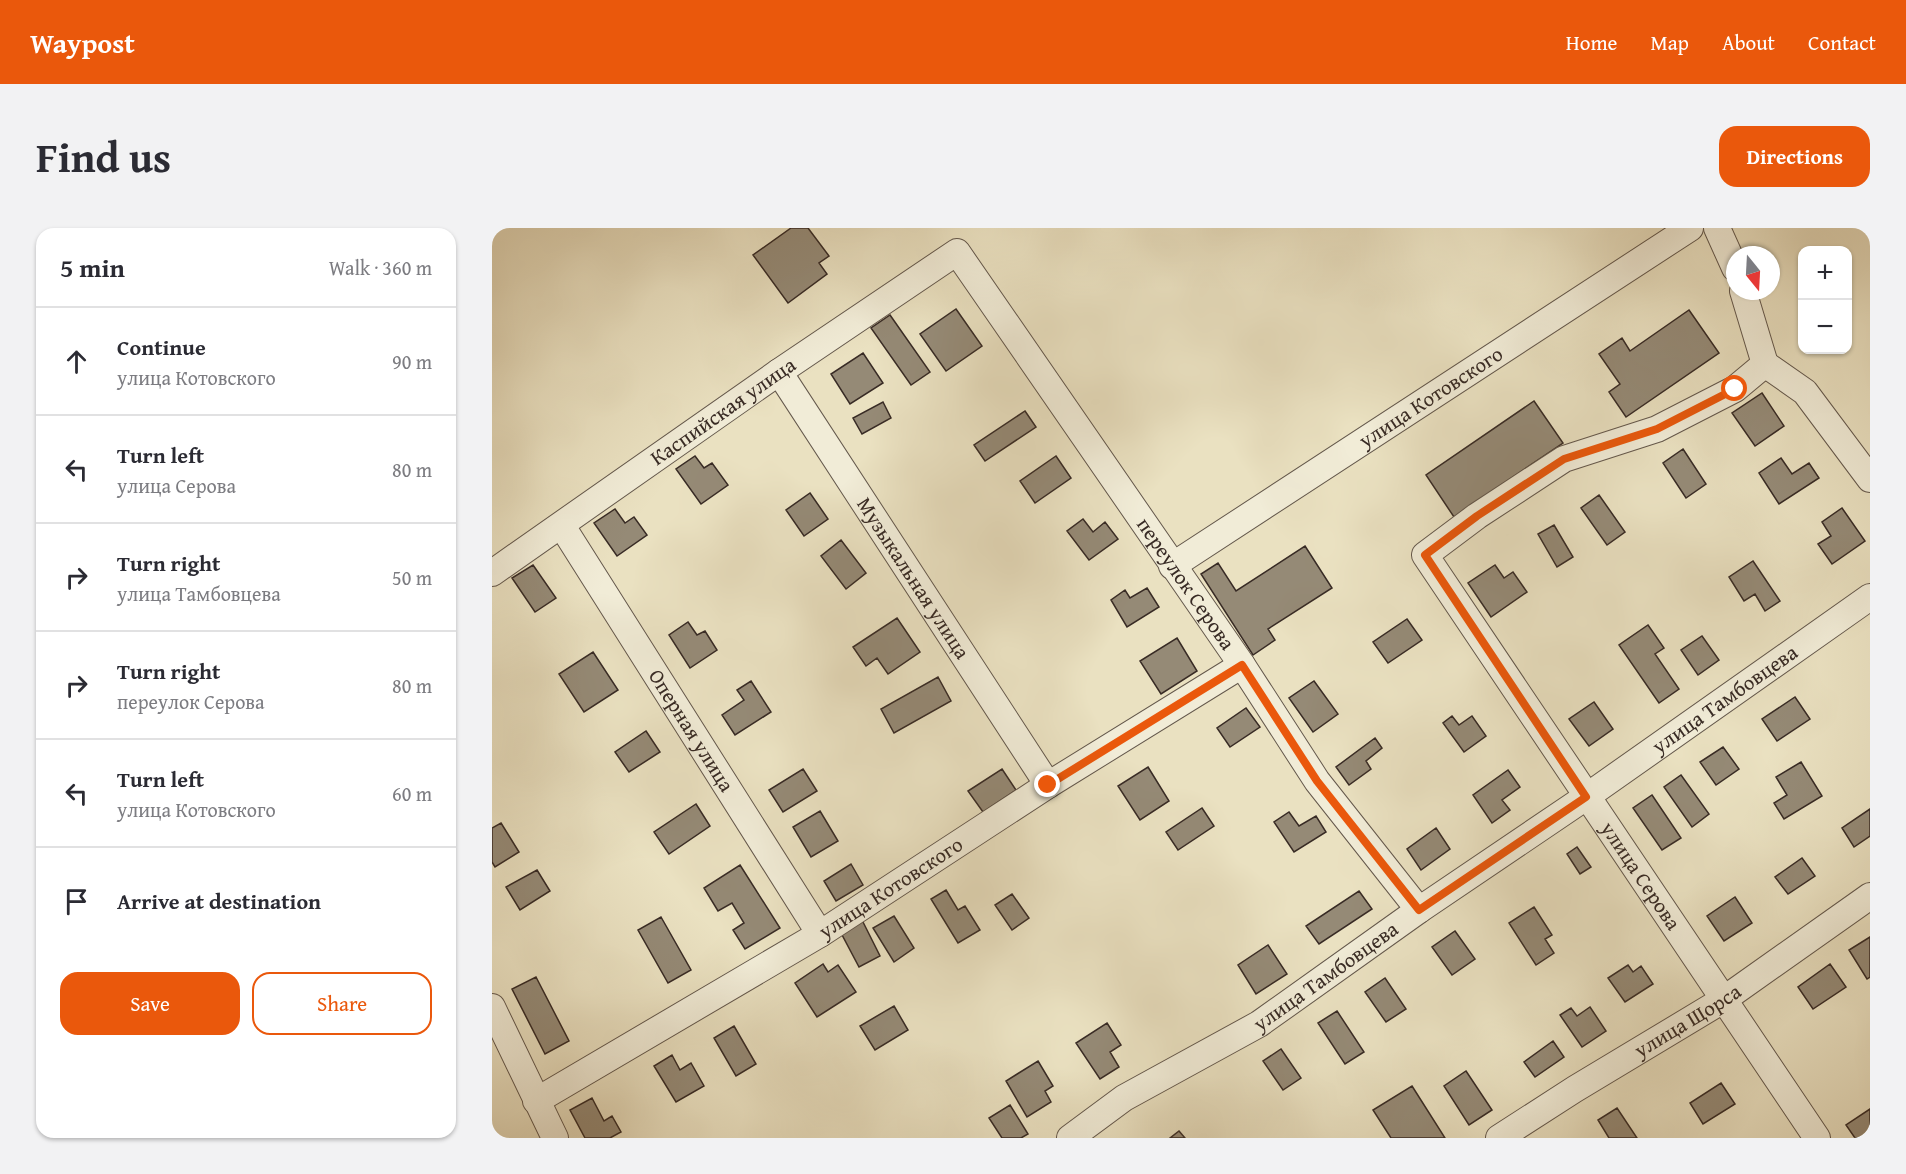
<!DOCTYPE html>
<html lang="en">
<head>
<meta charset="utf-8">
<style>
	:root { --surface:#fff; --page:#f2f2f3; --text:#2b2b33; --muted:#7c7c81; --line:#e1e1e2; --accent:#ea580c }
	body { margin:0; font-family:"Gentium Book Plus",serif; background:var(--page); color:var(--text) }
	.controls { position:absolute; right:18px; top:18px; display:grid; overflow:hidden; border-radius:12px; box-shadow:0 2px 4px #0004 }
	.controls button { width:54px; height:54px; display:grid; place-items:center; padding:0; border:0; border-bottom:2px solid var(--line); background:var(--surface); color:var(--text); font:30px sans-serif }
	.compass { position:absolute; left:1234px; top:18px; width:54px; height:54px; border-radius:50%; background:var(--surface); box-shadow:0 2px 4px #0004; rotate:162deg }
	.stop { position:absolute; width:18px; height:18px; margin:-14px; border:4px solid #ea580c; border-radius:50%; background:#fff }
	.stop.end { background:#ea580c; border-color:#fff; box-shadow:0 2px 6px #0008 }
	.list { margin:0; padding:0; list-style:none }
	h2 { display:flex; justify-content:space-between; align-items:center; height:78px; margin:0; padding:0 24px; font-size:26px }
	h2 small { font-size:20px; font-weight:400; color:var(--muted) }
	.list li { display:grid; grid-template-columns:39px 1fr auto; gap:18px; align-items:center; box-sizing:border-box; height:108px; padding:0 24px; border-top:2px solid var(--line) }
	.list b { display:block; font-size:22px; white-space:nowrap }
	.list p { margin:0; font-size:20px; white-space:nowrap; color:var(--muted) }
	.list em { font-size:20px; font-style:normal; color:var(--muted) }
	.actions { display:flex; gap:12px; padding:18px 24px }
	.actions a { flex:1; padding:14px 0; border:2px solid var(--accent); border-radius:18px; text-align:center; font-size:21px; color:var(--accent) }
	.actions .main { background:var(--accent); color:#fff }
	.icon { flex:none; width:33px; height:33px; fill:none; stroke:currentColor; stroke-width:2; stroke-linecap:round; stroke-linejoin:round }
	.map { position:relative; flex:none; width:1378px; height:910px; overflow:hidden; border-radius:18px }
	header { display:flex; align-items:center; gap:36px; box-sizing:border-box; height:84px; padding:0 30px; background:var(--accent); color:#fff }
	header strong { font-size:28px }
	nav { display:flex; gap:33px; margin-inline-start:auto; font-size:21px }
	.intro { display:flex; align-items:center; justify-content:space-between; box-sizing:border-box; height:144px; padding:0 36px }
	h1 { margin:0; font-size:42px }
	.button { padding:15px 27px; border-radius:18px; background:var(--accent); color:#fff; font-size:21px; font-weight:700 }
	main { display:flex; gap:36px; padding:0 36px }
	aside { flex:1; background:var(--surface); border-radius:18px; box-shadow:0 2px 4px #0004 }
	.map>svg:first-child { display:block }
	.building { fill:#958a76; stroke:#382b25; stroke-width:1.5 }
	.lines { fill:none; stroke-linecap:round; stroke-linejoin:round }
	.street-casing { stroke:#64584c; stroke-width:28 }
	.street { stroke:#f1ecd7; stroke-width:26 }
	.route { stroke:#ea580c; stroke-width:8 }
	.labels { text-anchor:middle; stroke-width:5; stroke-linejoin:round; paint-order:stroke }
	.street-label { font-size:21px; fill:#382b25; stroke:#f1ecd7 }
</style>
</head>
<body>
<header>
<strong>Waypost</strong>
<nav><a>Home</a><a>Map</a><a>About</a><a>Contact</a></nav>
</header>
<div class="intro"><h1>Find us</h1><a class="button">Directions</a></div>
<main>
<aside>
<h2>5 min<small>Walk · 360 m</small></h2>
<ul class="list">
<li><svg class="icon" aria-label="ahead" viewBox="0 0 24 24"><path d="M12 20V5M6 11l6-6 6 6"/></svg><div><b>Continue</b><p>улица Котовского</p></div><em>90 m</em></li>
<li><svg class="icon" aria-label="left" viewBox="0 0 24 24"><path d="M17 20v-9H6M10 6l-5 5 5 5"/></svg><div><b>Turn left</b><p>улица Серова</p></div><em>80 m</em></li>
<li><svg class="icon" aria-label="right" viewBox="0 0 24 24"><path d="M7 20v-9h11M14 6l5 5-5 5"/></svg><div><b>Turn right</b><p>улица Тамбовцева</p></div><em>50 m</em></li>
<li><svg class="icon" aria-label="right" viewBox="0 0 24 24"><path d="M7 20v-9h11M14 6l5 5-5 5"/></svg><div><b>Turn right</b><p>переулок Серова</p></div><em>80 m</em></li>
<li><svg class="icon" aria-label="left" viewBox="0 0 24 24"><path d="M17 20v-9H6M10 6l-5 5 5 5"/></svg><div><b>Turn left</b><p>улица Котовского</p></div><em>60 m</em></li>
<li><svg class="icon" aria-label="arrive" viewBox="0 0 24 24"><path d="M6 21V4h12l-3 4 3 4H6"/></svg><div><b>Arrive at destination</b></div></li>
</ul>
<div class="actions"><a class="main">Save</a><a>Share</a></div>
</aside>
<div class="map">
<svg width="1378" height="910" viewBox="0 0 1378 910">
	<rect width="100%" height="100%" fill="#eae1c1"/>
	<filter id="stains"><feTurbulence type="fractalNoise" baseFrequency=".00333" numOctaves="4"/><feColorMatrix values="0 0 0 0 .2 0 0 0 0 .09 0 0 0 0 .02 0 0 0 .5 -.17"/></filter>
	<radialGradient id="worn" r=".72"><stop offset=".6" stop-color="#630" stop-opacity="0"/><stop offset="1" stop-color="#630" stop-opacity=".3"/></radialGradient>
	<path class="building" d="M299 0H316L337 28 327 35 335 46 296 75 261 27Z
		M464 81 490 118 454 143 428 106Z
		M1197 82 1227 125 1134 189 1117 164 1128 156 1107 126 1130 110 1138 123Z
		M398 87 438 144 419 157 379 100Z
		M371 125 391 155 358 176 339 146Z
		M1270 165 1292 198 1263 218 1240 185Z
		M1042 173 1071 215 962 289 934 247Z
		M391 174 399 190 370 206 361 190Z
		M533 183 544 199 493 233 482 217Z
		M1191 221 1214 256 1194 270 1171 235Z
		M203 228 212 240 220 235 236 257 209 276 184 241Z
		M564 228 579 250 543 275 528 253Z
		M1289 230 1300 246 1317 235 1327 250 1287 276 1267 245Z
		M318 265 336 291 312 308 294 282Z
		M1107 267 1133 304 1115 317 1089 280Z
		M1350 280 1373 313 1340 336 1326 316 1339 308 1330 294Z
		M123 281 133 295 142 289 155 307 125 328 102 295Z
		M591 291 601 304 613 294 626 311 597 332 575 303Z
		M1062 297 1081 329 1065 339 1046 306Z
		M349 312 374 345 354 361 329 328Z
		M813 318 840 360 776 401 783 412 761 427 709 346 726 335 744 363Z
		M1261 333 1288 373 1273 383 1263 366 1252 373 1237 349Z
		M41 337 64 370 43 384 20 350Z
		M1003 337 1012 350 1021 344 1035 364 999 389 976 355Z
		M655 360 667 379 635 399 619 372 633 362 638 370Z
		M405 390 428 424 396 446 385 430 374 438 361 419Z
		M915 391 930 412 896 435 881 414Z
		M196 394 205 407 213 403 225 422 198 440 177 407Z
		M1156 397 1172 420 1163 426 1187 461 1167 475 1127 417Z
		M1210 408 1227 432 1206 447 1189 422Z
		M685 410 705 443 669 466 648 433Z
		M101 424 126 462 92 484 67 446Z
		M446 449 459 473 402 505 389 481Z
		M259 453 279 484 243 507 230 487 252 472 245 462Z
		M822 453 846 486 821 504 797 470Z
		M1303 469 1318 491 1285 513 1270 491Z
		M1102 474 1121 501 1097 518 1077 491Z
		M754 480 768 499 738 519 725 500Z
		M960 488 967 497 980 488 994 508 972 524 951 495Z
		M154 503 168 524 137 544 123 524Z
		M883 510 890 520 874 533 879 541 857 557 844 539Z
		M1231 519 1247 541 1224 557 1208 534Z
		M1309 534 1330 568 1292 591 1282 575 1295 567 1284 549Z
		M656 539 677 573 648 592 626 558Z
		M311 541 325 563 291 584 277 562Z
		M510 541 524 562 491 584 476 563Z
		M1016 542 1028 559 1010 572 1018 582 1000 595 981 567Z
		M1189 547 1217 586 1200 599 1172 559Z
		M1160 567 1189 610 1170 622 1141 580Z
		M204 576 218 598 177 626 162 604Z
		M710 580 722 598 686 622 674 604Z
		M1378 581V608L1362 619 1350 600Z
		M328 583 346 613 319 629 301 599Z
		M797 584 807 598 824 588 834 604 802 624 782 594Z
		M9 595 27 624 3 639 0 634V600Z
		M944 600 958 621 929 642 915 621Z
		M1085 619 1099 639 1088 646 1075 626Z
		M1310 630 1323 648 1296 666 1283 649Z
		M359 636 371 657 344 673 332 653Z
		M248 637 288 700 253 721 241 702 252 695 240 675 226 683 212 660Z
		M45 642 58 663 28 682 14 659Z
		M454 662 466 682 473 678 488 702 466 715 439 671Z
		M867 663 880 681 827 716 814 698Z
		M520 666 537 690 520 702 503 677Z
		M1243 669 1260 695 1232 713 1215 688Z
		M1042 679 1060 707 1053 711 1062 725 1044 737 1017 695Z
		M402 688 422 720 402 734 381 700Z
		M169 689 199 742 176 755 146 702Z
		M370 692 388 728 367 739 348 703Z
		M963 703 983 731 960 747 940 719Z
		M1378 709V749L1375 751 1357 722Z
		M776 717 795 746 764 766 746 737Z
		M331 736 336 744 346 737 364 764 325 789 303 755Z
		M1338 736 1354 759 1321 781 1306 759Z
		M1136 737 1141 744 1149 738 1161 756 1133 774 1116 750Z
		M44 749 77 813 53 826 20 761Z
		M893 750 914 781 894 794 873 764Z
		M402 778 416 802 383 822 368 798Z
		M1098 779 1114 803 1090 819 1068 787 1079 780 1085 788Z
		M845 783 872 824 853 836 826 795Z
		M615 795 629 817 618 824 627 839 608 851 584 815Z
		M242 798 264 836 244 848 222 810Z
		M1061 813 1072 829 1043 849 1032 834Z
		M789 821 809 850 791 862 771 833Z
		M180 827 188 842 199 835 212 858 184 874 162 838Z
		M546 833 561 858 553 863 559 874 535 889 514 853Z
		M974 843 1000 882 977 897 952 858Z
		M1229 855 1243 876 1211 896 1198 875Z
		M920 858 953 910H899L881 882Z
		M100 870 112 893 120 888 129 904 118 910H93L78 882Z
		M518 877 536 906 529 910H510L497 890Z
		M1125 880 1145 910H1117L1106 892Z
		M1378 881V910H1363L1354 897Z
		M687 903 693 910H678Z"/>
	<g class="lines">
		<g class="street-casing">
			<g id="street">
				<path d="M1225 0 1243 40"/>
				<path d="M1251 63 1273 136 1313 164 1378 251"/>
				<path id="s1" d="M1273 136 1243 161 1165 201 1072 231 985 288 933 327 1325 910"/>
				<path id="s2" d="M287 144 556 557"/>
				<path id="s3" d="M70 298 328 706"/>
				<path id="s4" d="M680 338 1198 0"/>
				<path id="s5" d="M0 345 287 144 465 24 750 437 825 553 927 682"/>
				<path d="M0 779 63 910"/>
				<path id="s6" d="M44 873 328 706 556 557 750 437"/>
				<path id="s7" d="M578 910 632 870 767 796 927 682 1094 569 1378 369"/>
				<path id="s8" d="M1007 910 1083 861 1231 772 1378 668"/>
			</g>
		</g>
		<use href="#street" class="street"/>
	</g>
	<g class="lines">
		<path class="route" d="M556 557 750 437 825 553 927 682 1094 569 933 327 985 288 1072 231 1165 201 1243 161"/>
	</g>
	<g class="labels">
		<g class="street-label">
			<text dy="7" stroke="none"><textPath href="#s4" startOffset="309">улица Котовского</textPath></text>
			<text dy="7" stroke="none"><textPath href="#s5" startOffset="282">Каспийская улица</textPath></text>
			<text dy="7" stroke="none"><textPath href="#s2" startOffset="246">Музыкальная улица</textPath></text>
			<text dy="7" stroke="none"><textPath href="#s5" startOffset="968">переулок Серова</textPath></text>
			<text dy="7" stroke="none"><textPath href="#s7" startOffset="789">улица Тамбовцева</textPath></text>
			<text dy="7" stroke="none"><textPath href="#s3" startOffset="242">Оперная улица</textPath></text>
			<text dy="7" stroke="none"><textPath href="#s1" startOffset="780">улица Серова</textPath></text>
			<text dy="7" stroke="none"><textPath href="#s6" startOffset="414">улица Котовского</textPath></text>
			<text dy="7" stroke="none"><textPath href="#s7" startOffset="303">улица Тамбовцева</textPath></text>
			<text dy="7" stroke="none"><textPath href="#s8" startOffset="222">улица Щорса</textPath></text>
		</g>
	</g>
	<rect width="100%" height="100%" filter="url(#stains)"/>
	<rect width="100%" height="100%" fill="url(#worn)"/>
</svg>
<div class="controls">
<button>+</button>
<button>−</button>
</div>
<svg class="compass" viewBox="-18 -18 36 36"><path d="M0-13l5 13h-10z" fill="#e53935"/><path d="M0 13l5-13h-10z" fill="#7c7c81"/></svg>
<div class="stop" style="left:1243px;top:161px"></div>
<div class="stop end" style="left:556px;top:557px"></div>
</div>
</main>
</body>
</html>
